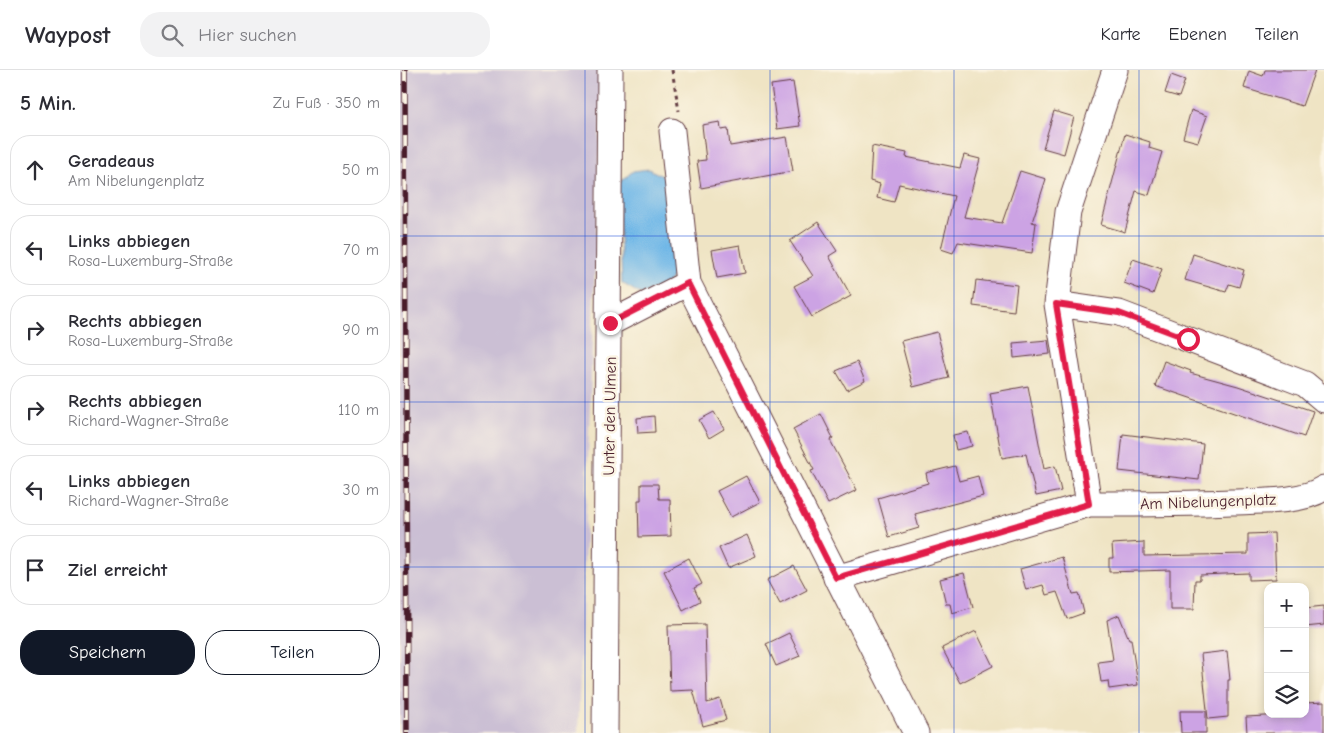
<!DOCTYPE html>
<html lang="de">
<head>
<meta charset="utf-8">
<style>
	:root { --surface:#fff; --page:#f2f2f3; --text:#2b2b33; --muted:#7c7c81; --line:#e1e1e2; --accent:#111827 }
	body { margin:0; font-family:"Comic Neue",sans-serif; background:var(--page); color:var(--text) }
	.controls { position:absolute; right:15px; bottom:15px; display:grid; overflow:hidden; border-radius:10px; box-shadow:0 2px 8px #0003 }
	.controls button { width:45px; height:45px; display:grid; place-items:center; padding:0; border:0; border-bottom:1px solid var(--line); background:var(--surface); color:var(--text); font:25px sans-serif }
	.stop { position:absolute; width:15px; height:15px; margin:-11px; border:4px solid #e11d48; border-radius:50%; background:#fff }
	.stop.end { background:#e11d48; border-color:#fff; box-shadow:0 1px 5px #0008 }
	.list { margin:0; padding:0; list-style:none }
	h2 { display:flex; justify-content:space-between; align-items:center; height:65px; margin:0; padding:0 20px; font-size:21px }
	h2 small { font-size:16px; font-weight:400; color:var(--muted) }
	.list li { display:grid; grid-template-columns:32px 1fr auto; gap:15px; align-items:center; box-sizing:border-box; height:70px; margin:0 10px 10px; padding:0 10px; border:1px solid var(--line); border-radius:20px }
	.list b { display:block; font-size:19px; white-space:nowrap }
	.list p { margin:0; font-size:16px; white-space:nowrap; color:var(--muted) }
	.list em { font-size:16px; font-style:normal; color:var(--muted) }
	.actions { display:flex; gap:10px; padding:15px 20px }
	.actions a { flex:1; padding:11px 0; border:1px solid var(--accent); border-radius:20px; text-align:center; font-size:18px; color:var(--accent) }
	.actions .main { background:var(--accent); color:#fff }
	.icon { flex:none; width:28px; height:28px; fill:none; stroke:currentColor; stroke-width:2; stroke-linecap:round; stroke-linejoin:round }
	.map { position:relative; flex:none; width:924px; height:663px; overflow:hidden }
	header { display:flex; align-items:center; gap:30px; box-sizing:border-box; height:70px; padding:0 25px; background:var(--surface); border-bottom:1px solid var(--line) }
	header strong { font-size:24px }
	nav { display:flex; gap:28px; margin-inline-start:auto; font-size:18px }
	.search { width:350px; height:45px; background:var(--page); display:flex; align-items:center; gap:12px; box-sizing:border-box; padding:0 18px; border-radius:20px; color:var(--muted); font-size:19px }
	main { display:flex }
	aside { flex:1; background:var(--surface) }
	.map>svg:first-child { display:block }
	.industrial { fill:#cbbfd4 }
	.water { fill:#6fb7e7; stroke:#5c6b89 }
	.building { fill:#cca3e4 }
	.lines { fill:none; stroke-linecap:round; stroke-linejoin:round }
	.minor-casing { stroke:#633d42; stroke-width:27 }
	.path { stroke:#633d42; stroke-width:3; stroke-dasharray:4 4; stroke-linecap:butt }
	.minor { stroke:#fff; stroke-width:25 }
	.rail-casing { stroke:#4a1f2b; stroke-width:5.5 }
	.rail { stroke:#fcf5e5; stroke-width:4; stroke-dasharray:11; stroke-linecap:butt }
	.route { stroke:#e11d48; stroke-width:6 }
	.grid { fill:none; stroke:#1d4ed8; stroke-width:1; stroke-opacity:0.55 }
	.labels { text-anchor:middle; stroke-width:5; stroke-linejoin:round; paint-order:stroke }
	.street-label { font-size:16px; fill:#4a1f2b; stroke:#fcf5e5 }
</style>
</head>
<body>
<header>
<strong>Waypost</strong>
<div class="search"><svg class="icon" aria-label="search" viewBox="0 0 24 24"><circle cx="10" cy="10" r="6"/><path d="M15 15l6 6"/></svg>Hier suchen</div>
<nav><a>Karte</a><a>Ebenen</a><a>Teilen</a></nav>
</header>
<main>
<aside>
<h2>5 Min.<small>Zu Fuß · 350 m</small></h2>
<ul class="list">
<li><svg class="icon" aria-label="ahead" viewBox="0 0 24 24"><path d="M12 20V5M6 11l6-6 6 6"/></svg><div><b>Geradeaus</b><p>Am Nibelungenplatz</p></div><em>50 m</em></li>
<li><svg class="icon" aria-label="left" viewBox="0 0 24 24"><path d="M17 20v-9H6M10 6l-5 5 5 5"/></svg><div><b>Links abbiegen</b><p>Rosa-Luxemburg-Straße</p></div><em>70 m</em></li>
<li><svg class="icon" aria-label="right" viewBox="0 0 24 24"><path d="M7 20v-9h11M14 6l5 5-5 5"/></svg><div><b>Rechts abbiegen</b><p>Rosa-Luxemburg-Straße</p></div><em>90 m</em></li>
<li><svg class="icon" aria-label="right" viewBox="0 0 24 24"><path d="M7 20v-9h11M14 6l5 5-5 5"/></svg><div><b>Rechts abbiegen</b><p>Richard-Wagner-Straße</p></div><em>110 m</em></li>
<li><svg class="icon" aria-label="left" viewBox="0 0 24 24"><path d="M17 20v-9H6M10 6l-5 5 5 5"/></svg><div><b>Links abbiegen</b><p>Richard-Wagner-Straße</p></div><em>30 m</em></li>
<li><svg class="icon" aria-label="arrive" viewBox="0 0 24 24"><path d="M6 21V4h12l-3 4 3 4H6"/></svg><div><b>Ziel erreicht</b></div></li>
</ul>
<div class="actions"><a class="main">Speichern</a><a>Teilen</a></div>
</aside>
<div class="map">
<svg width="924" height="663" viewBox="0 0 924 663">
	<rect width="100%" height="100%" fill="#fcf5e5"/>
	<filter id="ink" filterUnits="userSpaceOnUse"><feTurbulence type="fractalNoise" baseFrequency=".02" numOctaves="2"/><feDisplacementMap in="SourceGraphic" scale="10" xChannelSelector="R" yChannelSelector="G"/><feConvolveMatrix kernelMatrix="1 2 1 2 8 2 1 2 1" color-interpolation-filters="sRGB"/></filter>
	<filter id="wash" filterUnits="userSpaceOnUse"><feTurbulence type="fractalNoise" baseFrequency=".0096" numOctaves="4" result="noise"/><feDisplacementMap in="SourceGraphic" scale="20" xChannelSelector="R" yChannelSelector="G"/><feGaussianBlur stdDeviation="1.12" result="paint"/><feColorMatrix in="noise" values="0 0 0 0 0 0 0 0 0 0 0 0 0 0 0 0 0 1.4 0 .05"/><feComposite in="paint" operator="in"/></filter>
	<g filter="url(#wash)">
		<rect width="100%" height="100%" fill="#efe4c4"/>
		<path class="industrial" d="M0 0H202L178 663H0Z"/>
		<path class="water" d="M249 99 268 109 278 194 269 212 242 225 222 213 218 114 233 101Z"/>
		<g id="blocks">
			<path class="building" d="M865 0H915L902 36 844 18 849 1 863 6Z
				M771 5 785 10 779 27 765 23Z
				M393 12 400 56 377 59 371 15Z
				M791 40 807 46 798 72 783 68Z
				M654 41 674 47 664 84 643 78Z
				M320 52 321 60 328 59 330 76 387 67 393 101 301 118 297 91 306 90 302 55Z
				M725 64 750 72 749 78 762 82 749 125 736 121 725 162 701 155Z
				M472 76 507 83 506 87 560 98 564 85 580 89 564 147 602 153 620 101 646 109 632 152 636 153 632 183 558 172 553 183 541 179 554 126 499 114 494 132 477 128 480 114 470 111Z
				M418 152 437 181 429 186 451 226 412 247 394 216 413 206 390 171Z
				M340 175 345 203 317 208 312 180Z
				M793 184 844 200 839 217 829 214 826 222 785 210Z
				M733 189 762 199 753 224 724 213Z
				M576 210 617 215 614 241 573 236Z
				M537 262 549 308 513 317 501 271Z
				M648 270 650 284 614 288 613 273Z
				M764 291 791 301 790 303 838 316 913 341 904 367 755 316Z
				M457 292 465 311 447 320 436 301Z
				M628 316 644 399 655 396 661 421 636 426 626 384 602 388 590 323Z
				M314 342 324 359 309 368 299 350Z
				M421 344 433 368 430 370 457 420 428 434 411 401 414 400 393 359Z
				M254 346 255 362 238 363 237 348Z
				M568 362 572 376 556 380 553 365Z
				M723 364 803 374 799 410 719 401Z
				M555 396 559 411 578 406 583 426 515 444 519 458 489 467 478 428 528 413 526 403Z
				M346 406 360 432 331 447 317 421Z
				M241 414H258L259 429H270L271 466 239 467 238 430H241Z
				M874 463 876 509 849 510V503L800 505V510H795L794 539H770V500L709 502V488H713L712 474 744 472V486L848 484V464Z
				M347 465 356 486 328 498 319 478Z
				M662 487 673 524 679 523 684 543 667 549 657 522 646 525 643 515 626 520 620 499Z
				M289 488 302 514 294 518 300 531 283 540 264 501Z
				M394 496 407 520 380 534 367 510Z
				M564 503 573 537 552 543 550 534H546L540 509Z
				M924 536V555L905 557V538Z
				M719 545 729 569H731L738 615 709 619 708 611 701 612 698 592 713 590 707 550Z
				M305 554 307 633 320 629 326 650 303 656 293 620 270 621 268 555Z
				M576 561 593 596 560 613 542 578Z
				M389 563 400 586 376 596 366 574Z
				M827 581 830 610H828V647L808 649 801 584Z
				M924 632V663H847L846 647 905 644V633Z
				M780 641H806V663H781Z"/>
		</g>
	</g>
	<g filter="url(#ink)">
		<use href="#blocks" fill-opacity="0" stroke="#633d42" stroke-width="1"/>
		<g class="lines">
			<g class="minor-casing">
				<path id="minor" d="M272 61 288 213 516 663
					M657 234 719 243 905 314 924 330
					M210 253 288 213
					M689 434C737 434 784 434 831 432 858 431 901 433 924 418
					M436 508 689 434 657 234 668 142 715 0
					M205 663 210 0"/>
			</g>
			<path class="path" d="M272 0 279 41"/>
			<use href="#minor" class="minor"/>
			<g class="rail-casing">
				<path id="rail" d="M5 0 7 663"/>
			</g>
			<use href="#rail" class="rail"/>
		</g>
	</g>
	<g class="lines" filter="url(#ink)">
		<path class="route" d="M210 253 288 213 436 508 689 434 656 234 719 243 788 269"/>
	</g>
	<path class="grid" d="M185 0V663M370 0V663M554 0V663M739 0V663M0 166H924M0 332H924M0 497H924"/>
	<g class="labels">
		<g class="street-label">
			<text transform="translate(209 346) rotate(-89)" y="6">Unter den Ulmen</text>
			<text transform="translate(808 431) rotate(-2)" y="6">Am Nibelungenplatz</text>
		</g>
	</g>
</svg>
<div class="controls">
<button>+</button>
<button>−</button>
<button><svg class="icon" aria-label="layers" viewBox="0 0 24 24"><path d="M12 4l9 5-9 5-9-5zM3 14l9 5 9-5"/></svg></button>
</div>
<div class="stop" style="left:788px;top:269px"></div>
<div class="stop end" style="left:210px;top:253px"></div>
</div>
</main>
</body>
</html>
